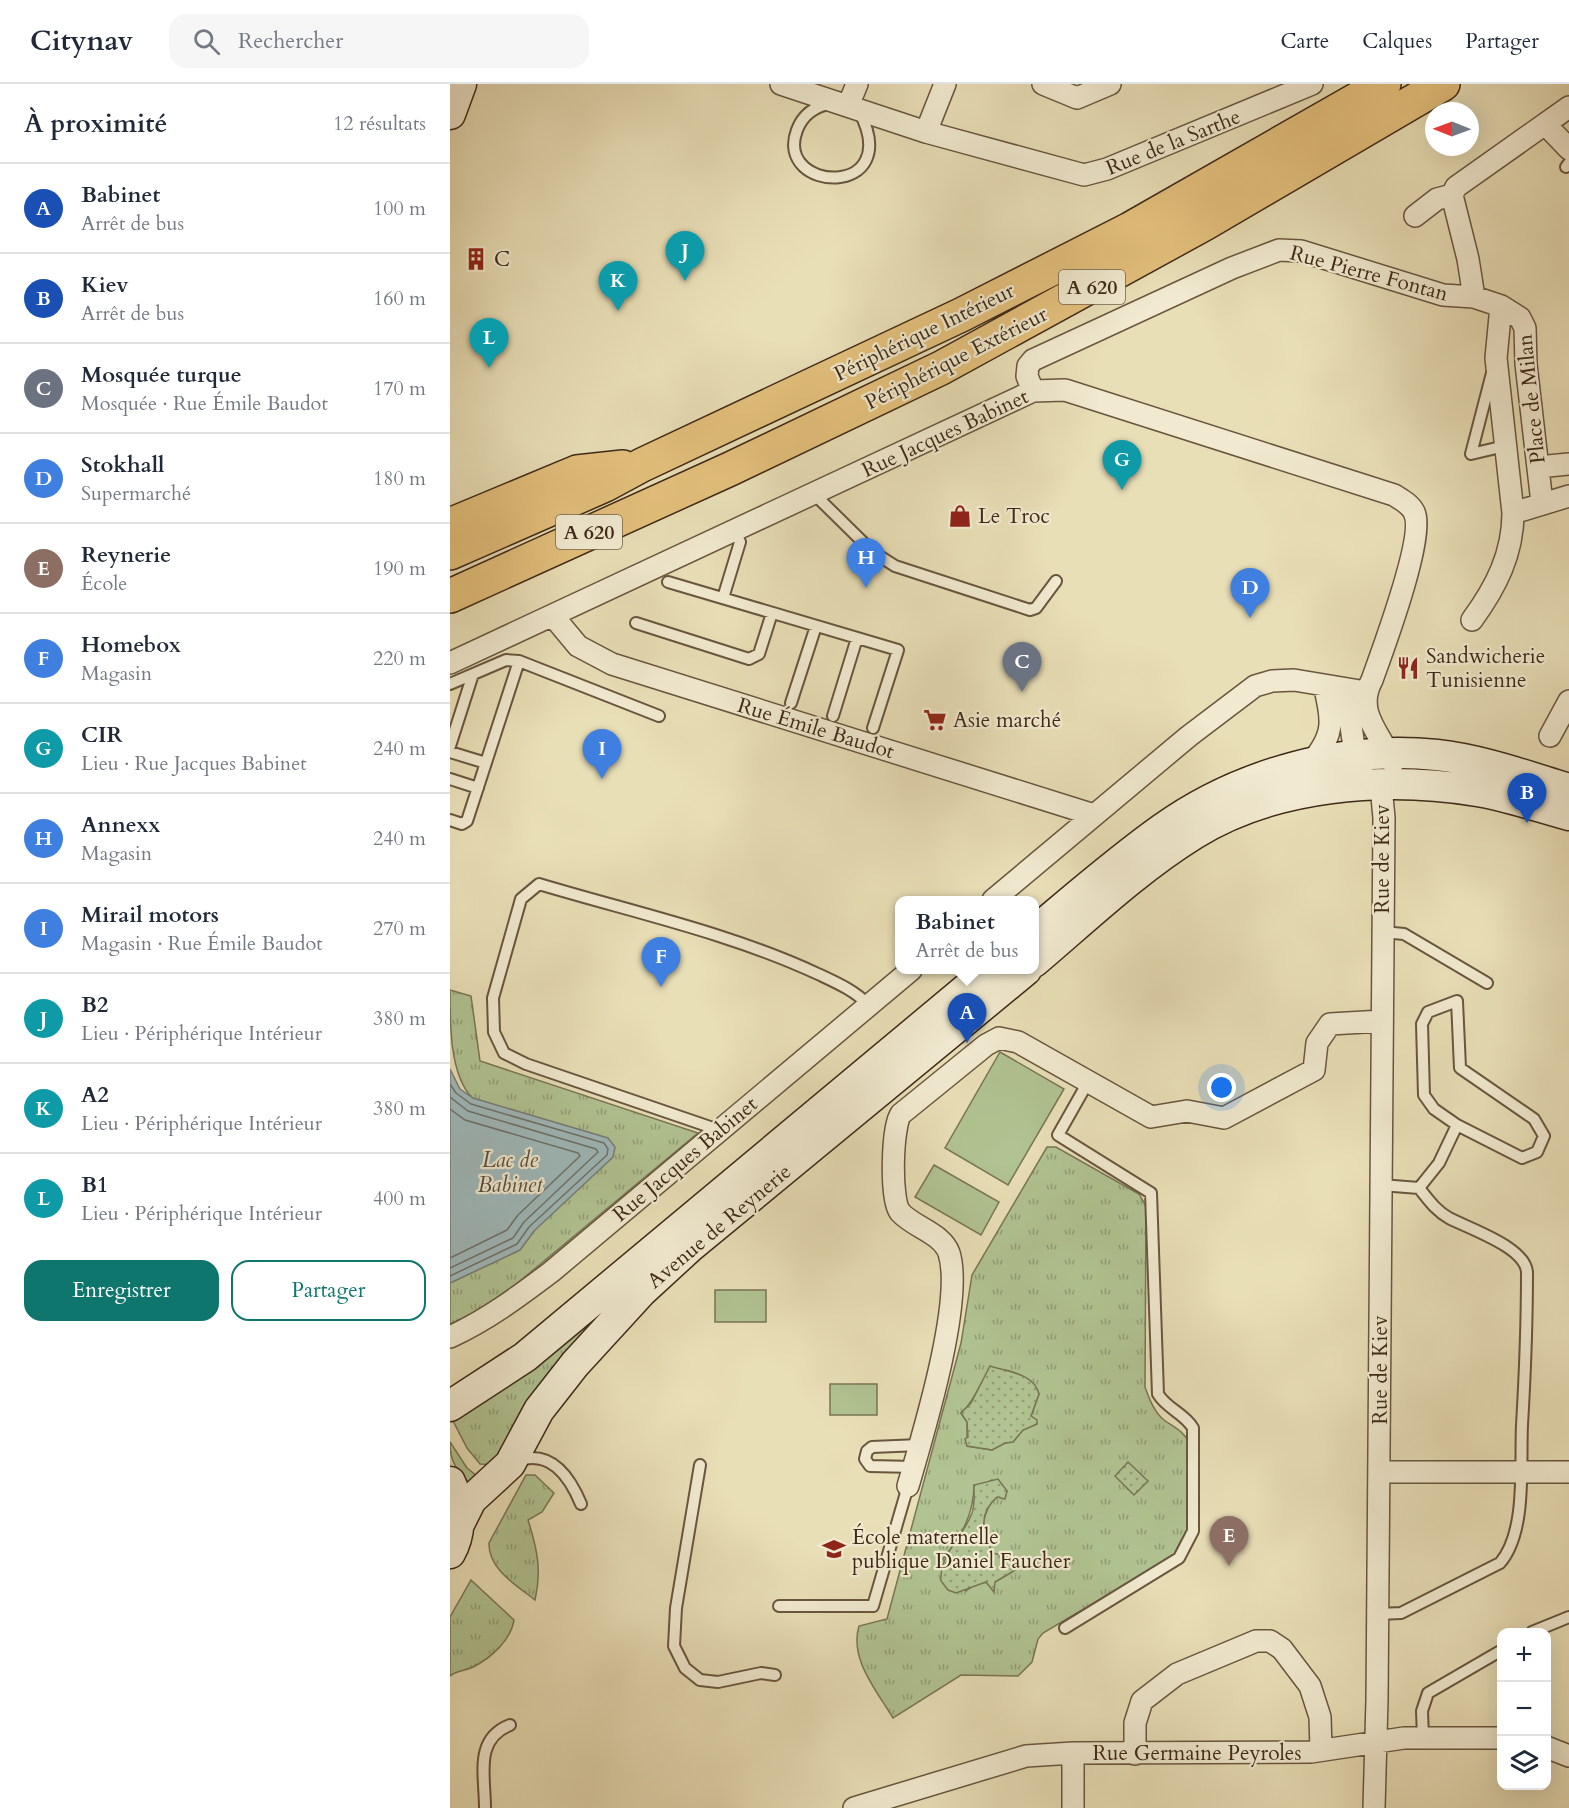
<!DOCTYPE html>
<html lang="fr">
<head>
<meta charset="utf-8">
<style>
	:root { --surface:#fff; --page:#f6f6f7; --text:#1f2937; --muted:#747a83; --line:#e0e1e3; --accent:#0f766e }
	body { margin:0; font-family:Cardo,serif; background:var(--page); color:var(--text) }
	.controls { position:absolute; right:18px; bottom:18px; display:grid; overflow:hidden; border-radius:12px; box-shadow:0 6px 24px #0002 }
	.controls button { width:54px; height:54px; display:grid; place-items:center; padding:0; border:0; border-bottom:2px solid var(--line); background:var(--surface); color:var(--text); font:30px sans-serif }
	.compass { position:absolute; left:975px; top:18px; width:54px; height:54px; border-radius:50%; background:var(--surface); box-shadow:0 6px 24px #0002; rotate:271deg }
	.you { position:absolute; left:772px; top:1004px; width:21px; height:21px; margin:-15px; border:4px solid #fff; border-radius:50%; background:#1a73e8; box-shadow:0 0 0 9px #1a73e833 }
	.badge { display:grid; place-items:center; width:39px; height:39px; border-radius:50%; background:var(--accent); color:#fff; font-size:20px; font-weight:700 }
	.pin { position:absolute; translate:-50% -50px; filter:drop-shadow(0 2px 3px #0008) }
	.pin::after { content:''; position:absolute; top:32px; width:21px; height:18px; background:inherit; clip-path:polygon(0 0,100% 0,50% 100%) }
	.popup { position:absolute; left:445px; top:812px; width:144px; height:78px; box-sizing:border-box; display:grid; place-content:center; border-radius:12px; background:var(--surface); filter:drop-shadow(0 2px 4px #0005); font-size:20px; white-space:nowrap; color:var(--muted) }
	.popup b { font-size:22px; color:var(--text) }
	.popup::after { content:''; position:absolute; left:50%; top:100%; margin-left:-12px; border:12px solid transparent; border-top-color:var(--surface) }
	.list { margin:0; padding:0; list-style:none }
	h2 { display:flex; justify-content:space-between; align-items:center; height:78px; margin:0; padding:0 24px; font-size:26px }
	h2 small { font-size:20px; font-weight:400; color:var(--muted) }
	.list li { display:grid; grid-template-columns:39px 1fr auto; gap:18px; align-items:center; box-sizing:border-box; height:90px; padding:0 24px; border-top:2px solid var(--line) }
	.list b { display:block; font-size:22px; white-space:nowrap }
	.list p { margin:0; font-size:20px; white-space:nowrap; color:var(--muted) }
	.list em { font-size:20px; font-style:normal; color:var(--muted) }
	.actions { display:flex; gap:12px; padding:18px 24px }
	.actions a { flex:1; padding:14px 0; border:2px solid var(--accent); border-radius:18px; text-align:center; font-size:21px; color:var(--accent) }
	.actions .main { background:var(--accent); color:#fff }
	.icon { flex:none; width:33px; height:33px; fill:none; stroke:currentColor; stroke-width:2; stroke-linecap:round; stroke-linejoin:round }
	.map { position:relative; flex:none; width:1119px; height:1724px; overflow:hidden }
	header { display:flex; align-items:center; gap:36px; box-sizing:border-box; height:84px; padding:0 30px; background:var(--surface); border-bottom:2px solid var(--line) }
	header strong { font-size:28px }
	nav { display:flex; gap:33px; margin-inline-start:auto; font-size:21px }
	.search { width:420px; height:54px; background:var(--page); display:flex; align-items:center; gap:15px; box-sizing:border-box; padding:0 21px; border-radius:18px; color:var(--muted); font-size:22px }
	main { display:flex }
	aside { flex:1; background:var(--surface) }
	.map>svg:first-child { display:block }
	.grass { fill:url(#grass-tufts); stroke:#787654; stroke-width:1.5; fill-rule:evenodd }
	.park { fill:url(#park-dots); stroke:#787654; stroke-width:1.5 }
	.pitch { fill:#b1c392; stroke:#787654; stroke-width:1.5 }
	.water { fill:#9eb9bb; stroke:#787f79; stroke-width:1.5 }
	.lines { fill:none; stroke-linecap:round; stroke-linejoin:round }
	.shore { stroke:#6e7169; stroke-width:1.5 }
	.lane-casing { stroke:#69563f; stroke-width:14 }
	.street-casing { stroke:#69563f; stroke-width:24 }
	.secondary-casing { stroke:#3e2917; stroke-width:33 }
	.highway-casing { stroke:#3e2917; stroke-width:36 }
	.lane { stroke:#f1ead0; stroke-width:10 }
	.street { stroke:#f1ead0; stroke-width:21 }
	.secondary { stroke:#f1ead0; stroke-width:30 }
	.highway { stroke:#e4c07c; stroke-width:33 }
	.labels { text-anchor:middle; stroke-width:4.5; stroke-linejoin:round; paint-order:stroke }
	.shield { fill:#f1ead0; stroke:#74634e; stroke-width:1.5 }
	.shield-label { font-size:20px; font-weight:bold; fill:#3e2917 }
	.street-label { font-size:21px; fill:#3e2917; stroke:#f1ead0 }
	.poi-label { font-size:21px; fill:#3e2917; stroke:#f1ead0; text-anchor:start }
	.water-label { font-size:22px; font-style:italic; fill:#564d40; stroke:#f1ead0 }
</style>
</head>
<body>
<header>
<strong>Citynav</strong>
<div class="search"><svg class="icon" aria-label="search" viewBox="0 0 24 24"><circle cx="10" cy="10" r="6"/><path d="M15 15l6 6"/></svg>Rechercher</div>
<nav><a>Carte</a><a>Calques</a><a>Partager</a></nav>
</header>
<main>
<aside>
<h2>À proximité<small>12 résultats</small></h2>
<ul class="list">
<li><span class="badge" style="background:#1a4fb4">A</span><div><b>Babinet</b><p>Arrêt de bus</p></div><em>100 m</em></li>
<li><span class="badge" style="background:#1a4fb4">B</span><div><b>Kiev</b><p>Arrêt de bus</p></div><em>160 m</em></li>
<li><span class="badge" style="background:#6b7280">C</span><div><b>Mosquée turque</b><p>Mosquée · Rue Émile Baudot</p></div><em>170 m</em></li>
<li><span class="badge" style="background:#3f7fe0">D</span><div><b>Stokhall</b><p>Supermarché</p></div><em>180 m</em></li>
<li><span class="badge" style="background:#8d6e63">E</span><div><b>Reynerie</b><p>École</p></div><em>190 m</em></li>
<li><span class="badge" style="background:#3f7fe0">F</span><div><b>Homebox</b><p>Magasin</p></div><em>220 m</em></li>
<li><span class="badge" style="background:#0f9aa8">G</span><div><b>CIR</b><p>Lieu · Rue Jacques Babinet</p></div><em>240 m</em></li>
<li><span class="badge" style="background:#3f7fe0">H</span><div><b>Annexx</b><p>Magasin</p></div><em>240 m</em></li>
<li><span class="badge" style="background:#3f7fe0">I</span><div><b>Mirail motors</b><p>Magasin · Rue Émile Baudot</p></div><em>270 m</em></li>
<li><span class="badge" style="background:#0f9aa8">J</span><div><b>B2</b><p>Lieu · Périphérique Intérieur</p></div><em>380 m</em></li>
<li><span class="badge" style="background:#0f9aa8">K</span><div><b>A2</b><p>Lieu · Périphérique Intérieur</p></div><em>380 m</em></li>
<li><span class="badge" style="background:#0f9aa8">L</span><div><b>B1</b><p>Lieu · Périphérique Intérieur</p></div><em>400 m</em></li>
</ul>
<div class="actions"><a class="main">Enregistrer</a><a>Partager</a></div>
</aside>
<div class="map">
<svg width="1119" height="1724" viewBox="0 0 1119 1724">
	<defs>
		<pattern id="grass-tufts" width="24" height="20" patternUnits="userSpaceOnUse" patternTransform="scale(1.5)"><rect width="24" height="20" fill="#b1c392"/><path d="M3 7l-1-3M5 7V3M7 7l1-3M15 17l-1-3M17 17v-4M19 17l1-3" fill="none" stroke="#919e76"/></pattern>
		<pattern id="park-dots" width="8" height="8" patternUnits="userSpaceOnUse" patternTransform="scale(1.5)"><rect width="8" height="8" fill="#b1c392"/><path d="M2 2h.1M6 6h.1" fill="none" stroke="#919e76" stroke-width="1.8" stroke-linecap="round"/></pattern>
	</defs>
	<rect width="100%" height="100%" fill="#e9dfb7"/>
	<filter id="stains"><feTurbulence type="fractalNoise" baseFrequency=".00333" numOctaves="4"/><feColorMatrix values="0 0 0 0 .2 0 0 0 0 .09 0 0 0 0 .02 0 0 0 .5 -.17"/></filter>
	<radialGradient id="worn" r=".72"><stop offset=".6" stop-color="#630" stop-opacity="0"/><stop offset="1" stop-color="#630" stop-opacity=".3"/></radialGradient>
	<path class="grass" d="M0 906 21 912 30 977 248 1049 52 1212 35 1224 0 1240V1199L70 1166 84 1147 22 1014C0 990 0 943 0 906Z
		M597 1063H606L689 1110 696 1122 695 1303C699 1314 704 1328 714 1336 725 1344 732 1346 739 1358L737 1447 723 1472 593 1549 588 1555 582 1578 568 1592 511 1591 443 1634C427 1607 399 1575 409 1542L437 1535 511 1259 522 1191ZM547 1285C565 1286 581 1294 589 1310L581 1332 587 1340 573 1346 563 1358 555 1359 542 1366 517 1362V1338L511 1329C527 1316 529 1293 547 1285ZM542 1396 557 1407 555 1414 547 1413C532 1426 527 1454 543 1469 550 1475 560 1479 567 1485L545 1498 527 1499 516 1507 493 1475C511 1452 524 1431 524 1401H534Z
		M251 1150 44 1381 30 1380 17 1364 0 1331Z
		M0 1358 17 1384 32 1396 15 1401C8 1382 0 1381 0 1358Z
		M76 1391H85L104 1409 92 1428 78 1436C87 1464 92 1487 85 1516 66 1501 38 1485 39 1459Z
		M21 1496 64 1536C61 1556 41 1574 23 1583 15 1587 7 1586 0 1592V1533Z"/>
	<path class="park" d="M540 1282C557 1288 584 1289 589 1310L581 1332 587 1336V1340L573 1346 563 1358 555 1359 542 1366 517 1362 515 1355 518 1353 517 1338 511 1329 521 1319Z
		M678 1378 698 1397 684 1411 665 1392Z
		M548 1395 557 1407 555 1415 547 1413C528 1429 532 1449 543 1469L561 1474 567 1485 545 1498 544 1508 536 1498 506 1509 498 1506 491 1497C489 1470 513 1454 522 1429 525 1420 524 1411 524 1401Z"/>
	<path class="pitch" d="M550 968 614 1005 558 1101 495 1064Z
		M484 1081 549 1118 531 1151 465 1113Z
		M265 1206H316V1238H265Z
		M380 1300H427V1331H380Z"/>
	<path class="water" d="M0 985 10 1005 23 1014 158 1054 165 1063 163 1073 84 1147 70 1166 0 1199Z"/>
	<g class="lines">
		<path class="shore" d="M0 1000 6 1009 21 1020 154 1059 158 1065 157 1071 79 1143 67 1160 0 1192
			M0 1013 18 1027 146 1065 148 1068 74 1138 63 1154 0 1184
			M0 1025 15 1036 128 1069 130 1072 68 1131 57 1146 0 1174"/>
		<g class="lane-casing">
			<path id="lane" d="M382 19C365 22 353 30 347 46 323 109 456 116 409 27
				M1116 83 1119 79
				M1042 289 1021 370 1055 362
				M364 410 423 468 445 482 580 526 586 524 606 497
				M218 498 448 566 423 644
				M273 514 290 458 285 447
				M186 539 299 575 309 570 322 529
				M0 600 56 576 69 577 209 632
				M341 619 366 542
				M383 632 407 554
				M0 662 23 590
				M0 668 36 679
				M0 695 28 704
				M0 736 12 740 17 737 69 577
				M933 848 954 850 1037 899
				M1007 917 1010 984 1084 1035 1094 1052 1087 1068 1072 1074 1007 1041 984 1025 974 1011 972 940 978 928Z
				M269 1046 76 980 54 969 44 948 43 914 71 815 89 800C182 828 280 849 368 890 385 898 406 907 418 921
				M969 1104 989 1079 1007 1041
				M66 1377C100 1365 119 1391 131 1420
				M250 1381 226 1524 224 1562 235 1584 250 1596 268 1598 311 1589 325 1591
				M464 1383 420 1382 415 1375 417 1367 422 1363 470 1361
				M329 1522H423L458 1402
				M928 1530 951 1529 1050 1479C1077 1448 1070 1381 1072 1341 1075 1290 1077 1239 1077 1188 1075 1163 1020 1145 999 1134 986 1127 978 1115 969 1104L931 1101
				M615 1544 729 1474 743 1447V1344C734 1329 717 1325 708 1310L701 1109 608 1051 638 998
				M1082 1548 1119 1533
				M973 1653 972 1627 978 1609 1052 1566
				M35 1724C35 1691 24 1655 60 1641"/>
		</g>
		<g class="street-casing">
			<path id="street" d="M331 0 476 48 634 91 657 85 862 0
				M593 0 627 14 660 0
				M398 22 407 0
				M1095 40 1119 65
				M476 48 495 0
				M965 132 987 115 1002 111
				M1024 213 1018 175 1002 111 1006 103 1119 23
				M1051 222 1046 274 1063 429
				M583 307 577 292 578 282 583 276 782 184 829 166 851 167 993 211 1024 213 1051 222 1070 234 1075 244 1076 280 1092 419
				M1088 383 1119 380
				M103 532 128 562 162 580 644 731
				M1022 536C1046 503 1063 470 1063 429L1119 412
				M0 579 583 307 615 306 944 411C952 416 960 420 964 428 976 451 932 568 922 596 904 629 932 651 943 679
				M896 605 905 671 912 683
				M1100 652 1119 617
				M860 680C885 651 883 637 874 601
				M543 816 739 652 805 602 822 597 844 596 916 608
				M0 1253C37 1236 68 1213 101 1188L461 886
				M929 1388H1119
				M458 1402C473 1350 514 1217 499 1169 492 1149 463 1143 450 1128 440 1115 442 1042 451 1030L536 961 549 954 568 958 701 1033 737 1027 774 1034 864 986 867 959 880 940 932 937
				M1096 1663 1119 1672
				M685 1670V1639L692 1617 727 1590 806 1557H820L832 1565 860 1602 870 1633 871 1665
				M404 1724 576 1672 623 1669
				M623 1724V1669L861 1668 954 1654H1052
				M924 1724 927 1616 934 734 931 702"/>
		</g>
		<g class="secondary-casing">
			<path id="secondary" d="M0 30 11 0
				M584 848C626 813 667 777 712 745 789 690 892 661 987 671 1032 676 1076 692 1119 705
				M584 878C636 834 686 786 744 750 824 700 935 692 1027 707 1058 712 1089 723 1119 731
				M0 1322 75 1273 539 886
				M0 1398C11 1420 12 1448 0 1469
				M9 1440 21 1416 60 1380 89 1326 125 1280 191 1208 240 1163 576 886"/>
		</g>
		<g class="highway-casing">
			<path id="highway" d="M0 441 127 388 173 383
				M0 469 155 401 192 381 511 231 680 145 934 0
				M0 512 280 385 491 284 754 140 993 0"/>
		</g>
		<use href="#lane" class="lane"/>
		<use href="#street" class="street"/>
		<use href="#secondary" class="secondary"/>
		<use href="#highway" class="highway"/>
	</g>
	<defs>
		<g id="building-bare" transform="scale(1.8)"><path d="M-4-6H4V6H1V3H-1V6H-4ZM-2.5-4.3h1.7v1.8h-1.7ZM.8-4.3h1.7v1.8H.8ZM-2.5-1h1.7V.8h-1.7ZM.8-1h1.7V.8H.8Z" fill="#8f2418" stroke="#f1ead0" stroke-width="2.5" paint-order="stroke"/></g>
		<g id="shop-bare" transform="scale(1.8)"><path d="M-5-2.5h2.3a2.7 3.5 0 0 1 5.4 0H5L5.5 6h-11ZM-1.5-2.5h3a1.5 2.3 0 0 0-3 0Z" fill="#8f2418" stroke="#f1ead0" stroke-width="2.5" paint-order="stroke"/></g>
		<g id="restaurant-bare" transform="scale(1.8)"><path d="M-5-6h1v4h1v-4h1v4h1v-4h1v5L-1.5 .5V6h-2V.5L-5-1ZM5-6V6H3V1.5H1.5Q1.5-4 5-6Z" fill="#8f2418" stroke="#f1ead0" stroke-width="2.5" paint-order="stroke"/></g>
		<g id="supermarket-bare" transform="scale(1.8)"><path d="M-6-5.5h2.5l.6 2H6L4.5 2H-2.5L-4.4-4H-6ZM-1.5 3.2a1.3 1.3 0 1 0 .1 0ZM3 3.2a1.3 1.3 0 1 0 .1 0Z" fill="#8f2418" stroke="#f1ead0" stroke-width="2.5" paint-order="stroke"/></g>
		<g id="school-bare" transform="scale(1.8)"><path d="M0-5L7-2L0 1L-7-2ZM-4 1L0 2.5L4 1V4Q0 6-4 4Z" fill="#8f2418" stroke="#f1ead0" stroke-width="2.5" paint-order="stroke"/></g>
	</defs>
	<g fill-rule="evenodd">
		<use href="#building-bare" x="26" y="175"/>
		<use href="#shop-bare" x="510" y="432"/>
		<use href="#restaurant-bare" x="958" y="584"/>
		<use href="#supermarket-bare" x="485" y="636"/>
		<use href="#school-bare" x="384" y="1465"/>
	</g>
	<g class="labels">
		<g class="shield">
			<rect x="609" y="186" width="66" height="34" rx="4.5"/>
			<rect x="106" y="431" width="66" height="34" rx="4.5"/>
		</g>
		<g class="shield-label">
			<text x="642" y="210">A 620</text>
			<text x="139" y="455">A 620</text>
		</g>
		<g class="street-label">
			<text transform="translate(723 58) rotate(-22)" y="7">Rue de la Sarthe</text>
			<text transform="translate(919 189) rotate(15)" y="7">Rue Pierre Fontan</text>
			<text transform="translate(474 248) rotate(-26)" y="7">Périphérique Intérieur</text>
			<text transform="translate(506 274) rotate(-27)" y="7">Périphérique Extérieur</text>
			<text transform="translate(1081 315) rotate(-96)" y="7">Place de Milan</text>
			<text transform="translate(495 349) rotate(-25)" y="7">Rue Jacques Babinet</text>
			<text transform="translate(366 644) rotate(17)" y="7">Rue Émile Baudot</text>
			<text transform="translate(932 775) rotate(-90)" y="7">Rue de Kiev</text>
			<text transform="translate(235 1075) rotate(-40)" y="7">Rue Jacques Babinet</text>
			<text transform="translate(269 1142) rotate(-40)" y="7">Avenue de Reynerie</text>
			<text transform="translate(930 1286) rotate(-90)" y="7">Rue de Kiev</text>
			<text x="747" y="1676">Rue Germaine Peyroles</text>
		</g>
		<g class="poi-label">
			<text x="44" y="182">C</text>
			<text x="528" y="439">Le Troc</text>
			<text x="976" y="579">Sandwicherie<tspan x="976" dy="24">Tunisienne</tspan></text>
			<text x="503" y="643">Asie marché</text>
			<text x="402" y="1460">École maternelle<tspan x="402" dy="24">publique Daniel Faucher</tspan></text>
		</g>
		<g class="water-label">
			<text x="60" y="1083">Lac de<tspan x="60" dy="25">Babinet</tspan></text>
		</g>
	</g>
	<rect width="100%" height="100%" filter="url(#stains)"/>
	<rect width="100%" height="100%" fill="url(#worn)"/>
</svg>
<div class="controls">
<button>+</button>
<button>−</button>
<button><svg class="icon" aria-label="layers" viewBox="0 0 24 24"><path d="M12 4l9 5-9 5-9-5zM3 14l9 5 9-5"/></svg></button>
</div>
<svg class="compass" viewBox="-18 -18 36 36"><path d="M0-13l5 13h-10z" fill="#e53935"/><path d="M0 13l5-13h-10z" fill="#747a83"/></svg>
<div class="you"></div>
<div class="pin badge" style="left:517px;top:959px;background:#1a4fb4">A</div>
<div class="popup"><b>Babinet</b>Arrêt de bus</div>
<div class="pin badge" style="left:1077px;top:739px;background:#1a4fb4">B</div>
<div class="pin badge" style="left:572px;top:608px;background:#6b7280">C</div>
<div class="pin badge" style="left:800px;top:534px;background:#3f7fe0">D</div>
<div class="pin badge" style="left:779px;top:1482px;background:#8d6e63">E</div>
<div class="pin badge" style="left:211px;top:903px;background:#3f7fe0">F</div>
<div class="pin badge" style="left:672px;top:406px;background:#0f9aa8">G</div>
<div class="pin badge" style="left:416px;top:504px;background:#3f7fe0">H</div>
<div class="pin badge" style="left:152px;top:695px;background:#3f7fe0">I</div>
<div class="pin badge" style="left:235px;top:197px;background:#0f9aa8">J</div>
<div class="pin badge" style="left:168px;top:227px;background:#0f9aa8">K</div>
<div class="pin badge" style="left:39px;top:284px;background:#0f9aa8">L</div>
</div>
</main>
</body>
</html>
